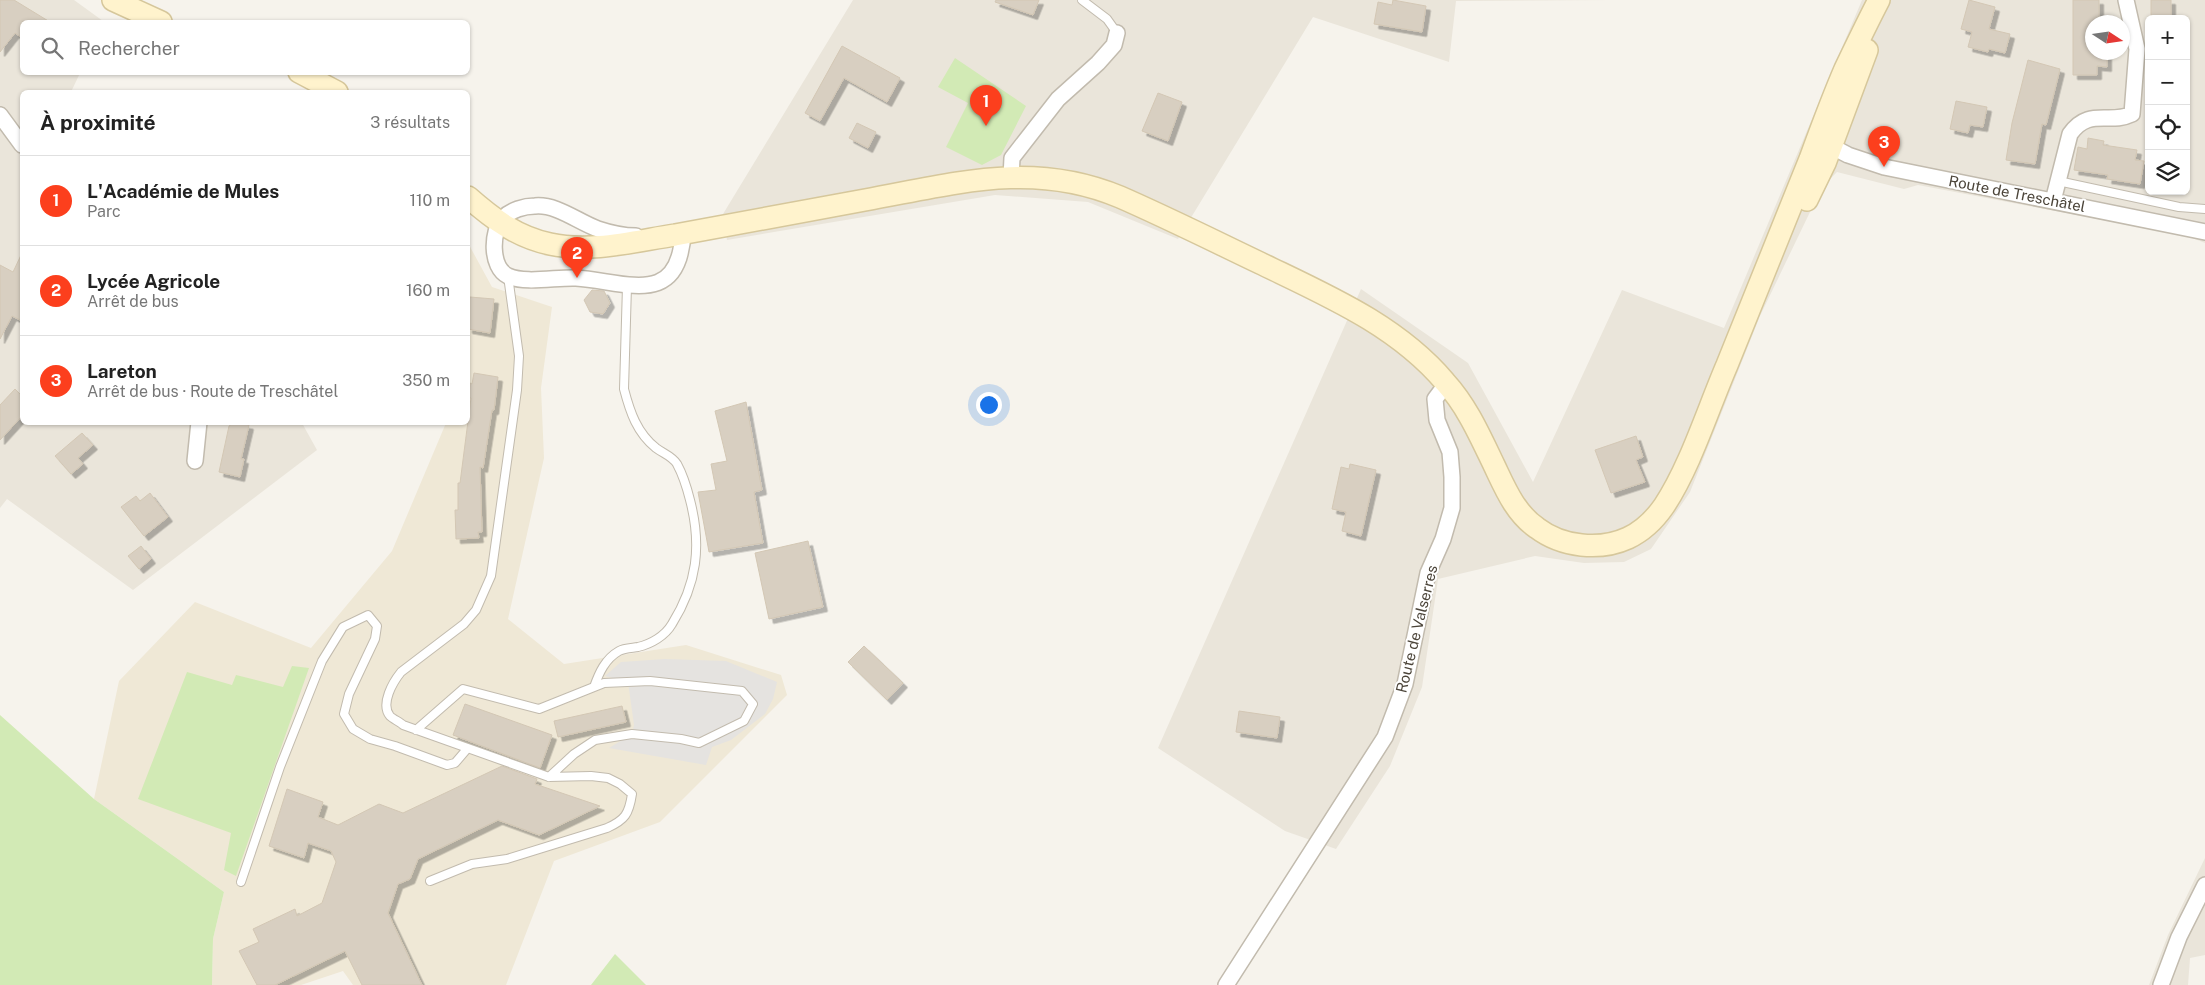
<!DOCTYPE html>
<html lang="fr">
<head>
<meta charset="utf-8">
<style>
	:root { --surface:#fff; --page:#f2f2f2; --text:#222; --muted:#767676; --line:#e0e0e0; --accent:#fc3f1d }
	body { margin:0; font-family:"Public Sans",sans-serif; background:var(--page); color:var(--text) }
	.controls { position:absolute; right:15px; top:15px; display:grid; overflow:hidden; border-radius:8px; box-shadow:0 1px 4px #0004 }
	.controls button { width:45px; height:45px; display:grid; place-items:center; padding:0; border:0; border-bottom:1px solid var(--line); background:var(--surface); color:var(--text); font:25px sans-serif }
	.compass { position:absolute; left:2085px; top:15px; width:45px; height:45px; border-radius:50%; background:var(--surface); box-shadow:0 1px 4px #0004; rotate:102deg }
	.you { position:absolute; left:988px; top:404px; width:18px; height:18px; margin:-12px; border:4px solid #fff; border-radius:50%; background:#1a73e8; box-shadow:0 0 0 8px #1a73e833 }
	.badge { display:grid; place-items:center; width:32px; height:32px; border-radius:50%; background:var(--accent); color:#fff; font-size:16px; font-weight:700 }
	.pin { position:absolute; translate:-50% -41px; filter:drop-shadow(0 1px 2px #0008) }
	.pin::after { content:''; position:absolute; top:26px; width:18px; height:15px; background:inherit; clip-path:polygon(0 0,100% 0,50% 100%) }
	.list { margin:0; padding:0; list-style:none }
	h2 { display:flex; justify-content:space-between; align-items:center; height:65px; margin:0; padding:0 20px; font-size:21px }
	h2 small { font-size:16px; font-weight:400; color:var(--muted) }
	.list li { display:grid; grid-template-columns:32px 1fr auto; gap:15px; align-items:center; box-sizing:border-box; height:90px; padding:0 20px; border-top:1px solid var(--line) }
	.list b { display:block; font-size:19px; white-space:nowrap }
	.list p { margin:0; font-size:16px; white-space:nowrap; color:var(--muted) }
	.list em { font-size:16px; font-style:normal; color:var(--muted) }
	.icon { flex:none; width:28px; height:28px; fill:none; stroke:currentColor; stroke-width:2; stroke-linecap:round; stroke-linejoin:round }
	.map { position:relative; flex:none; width:2205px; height:985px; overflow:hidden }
	.search { position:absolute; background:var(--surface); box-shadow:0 1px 4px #0004; left:20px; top:20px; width:450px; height:55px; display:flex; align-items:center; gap:12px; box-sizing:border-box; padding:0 18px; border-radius:8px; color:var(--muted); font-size:19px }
	.panel { position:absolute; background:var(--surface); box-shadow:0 1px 4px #0004; left:20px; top:90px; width:450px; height:335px; border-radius:8px }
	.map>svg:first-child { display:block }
	.residential { fill:#eae5da; fill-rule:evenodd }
	.education { fill:#efe8d6 }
	.green { fill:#d2eab5 }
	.parking { fill:#e5e3e0 }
	.building { fill:#d8cfc1; stroke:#d3c7b4; filter:url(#shadow) }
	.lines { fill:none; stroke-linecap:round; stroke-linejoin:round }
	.lane-casing { stroke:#c2bbae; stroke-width:10 }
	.street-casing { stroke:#c2bbae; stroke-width:18 }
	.secondary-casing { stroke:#d6c79b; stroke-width:24 }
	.lane { stroke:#fff; stroke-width:8 }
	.street { stroke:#fff; stroke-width:15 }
	.secondary { stroke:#fff3cd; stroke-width:21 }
	.labels { text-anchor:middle; stroke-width:4; stroke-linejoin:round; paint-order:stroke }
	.street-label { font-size:15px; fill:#4b4439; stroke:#fff }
</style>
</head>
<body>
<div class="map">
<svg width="2205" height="985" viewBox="0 0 2205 985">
	<defs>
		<filter id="shadow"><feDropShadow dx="4.5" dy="4.5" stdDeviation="0" flood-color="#0004"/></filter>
	</defs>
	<rect width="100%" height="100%" fill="#f6f3ec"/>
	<path class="residential" d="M0 0H74L103 21 22 22V72L80 73 71 92H22V422L302 423 317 450 133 590 7 499 0 508Z
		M853 0H1610L1456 1 1449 62 1313 17 1178 239 1088 202 995 195 727 240 723 214Z
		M1862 0H2205V243L2187 236 1918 185 1904 189 1837 172 1822 187 1760 316 1690 492 1651 549 1624 562 1584 563 1535 556 1438 579 1422 687 1390 766 1336 849 1285 831 1158 748 1361 289 1468 363 1533 482 1622 290 1724 328ZM2149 19H2186V191H2149ZM2092 22H2122V52H2092Z
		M2205 858V955L2190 958 2188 985H2149L2168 935Z"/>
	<path class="education" d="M468 243 492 287 552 307 541 388 544 458 508 619 564 664 686 645 781 675 787 695 660 822 554 861 506 985H353L343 971 301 985H212L213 939 224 892 94 799 119 681 195 602 311 648 392 551 446 423 468 422Z"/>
	<path class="green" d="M955 58 1026 106 1001 155 982 165 946 147 968 103 938 87Z
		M292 666 309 668 236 876 224 870 231 833 138 799 187 672 232 685 236 675 283 687Z
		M0 715 94 799 224 892 213 939 212 985H0Z
		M615 954 646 985H591Z"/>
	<path class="parking" d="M665 659 726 661 777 682 773 699 765 714 731 740 712 747 706 765 609 748 632 734 634 725 628 682 605 676 621 662Z"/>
	<path class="building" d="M0 0H14L50 22H22V38L15 33 0 52Z
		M996 0H1039L1033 15 995 2Z
		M1393 0 1426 6 1422 32 1374 24 1378 2 1392 5Z
		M1969 0 1995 7 1989 29 2010 34 2005 53 1989 49 1988 52 1968 47 1972 32 1961 29Z
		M2073 0H2099V22H2092V52H2107V67L2097 66V75H2073Z
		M2151 0H2171V19H2151Z
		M842 46 900 78 887 102 844 78 820 121 805 113Z
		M2028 60 2060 69 2046 125 2042 124 2035 164 2006 160 2012 123Z
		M1158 93 1182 102 1168 141 1142 131Z
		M1956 101 1987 107 1983 127 1970 125 1968 133 1950 129Z
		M857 123 876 132 868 148 849 138Z
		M2088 138 2104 141 2103 145 2137 150 2135 160 2144 161 2140 184 2107 179 2108 175 2074 170 2078 147 2087 149Z
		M22 253V321L12 316 0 339V265L13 272Z
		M592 290 604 291 610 303 603 314 590 312 584 300Z
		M470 297 494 299 490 333 468 329V307Z
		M474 373 498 377 494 410H492L483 468 480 467 482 532H478L479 538 456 539 455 510H458V483H460L471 398H469L470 383 472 384Z
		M15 389 22 396V416L0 440V405Z
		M746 402 762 490 754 492 763 543 709 552 698 492 716 490 711 464 727 461 715 411Z
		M235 422 249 425 241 459H244L240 477 219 472 229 426Z
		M82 433 93 445 78 458 83 464 71 474 55 456Z
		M1636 436 1643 457 1636 460 1645 482 1611 493 1595 450Z
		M1350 464 1376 470 1361 536 1342 531 1346 512 1332 509 1341 467 1349 469Z
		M150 493 168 517 144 536 121 507 136 496 140 501Z
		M808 541 823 607 769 619 755 553Z
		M141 546 151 559 139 569 128 556Z
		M864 646 903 683 887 700 848 662Z
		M465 704 552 735 540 768 453 735Z
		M622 706 626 722 558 737 554 721Z
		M1239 711 1280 717 1277 738 1236 732Z
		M502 766 537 779 535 784 600 806 539 835 498 820 418 859 410 879 398 884 388 913 422 985H362L345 951 275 985H257L239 951 259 942 253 929 295 909 297 916 322 903 336 862 331 851 308 843 304 858 269 846 287 789 323 802 318 817 338 825 379 804 403 813Z"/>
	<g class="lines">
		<g class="lane-casing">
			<path id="lane" d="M1082 0 1107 19 1117 33
				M2058 181 2179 207 2205 209
				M594 687C599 673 605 659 619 651 624 648 632 648 638 647 651 644 665 636 672 624 697 584 702 546 690 500 687 488 683 475 677 464 672 456 664 454 656 448 637 433 630 412 624 389L627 286
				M416 730 463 689 539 709 604 683 650 681 742 691 753 704 744 721 699 743 681 739 632 734 595 740 574 754 549 777
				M430 881 472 864 507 859 607 828C625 820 629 814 632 794L620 784 608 778 591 776 549 777 403 725C400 722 393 719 390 716 380 704 393 682 401 672L464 624 476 610 491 576 517 390 519 356 508 276
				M241 882 280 767 322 661 343 627 368 615 377 626 375 639 349 694 344 714 353 729 370 739 395 746 447 765 455 763 467 749"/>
		</g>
		<g class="street-casing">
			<path id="street" d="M0 115 22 145
				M1826 140 1827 144 1848 155 1884 167 2205 232
				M1011 177 1012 158 1058 99 1098 63 1114 45 1117 33
				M2053 201 2070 134C2089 107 2109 125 2132 114L2137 49 2126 0
				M636 236C623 236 610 233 598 229 578 222 557 204 535 206 524 206 511 210 503 218 491 231 490 267 508 276 525 284 557 277 576 278 625 281 679 309 683 233
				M195 461 199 422
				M1226 985 1385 737 1405 684 1428 573 1443 539 1452 508V477L1450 452 1437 420 1435 399 1447 383
				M2161 985 2179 937 2205 885"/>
		</g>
		<g class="secondary-casing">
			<path id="secondary" d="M113 0 161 22
				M299 72 337 92
				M468 197C493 219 517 237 550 244 591 253 635 241 675 235 738 224 801 212 865 200 954 184 1032 160 1120 197 1168 218 1214 241 1260 263 1326 295 1397 325 1445 382 1467 406 1480 436 1494 465 1505 488 1515 513 1537 528 1562 547 1600 551 1628 538 1643 531 1655 519 1664 506 1690 467 1708 409 1727 365 1755 297 1782 228 1810 159 1821 129 1832 99 1845 69 1856 46 1867 23 1879 0
				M1807 200 1825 163 1867 50"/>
		</g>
		<use href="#lane" class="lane"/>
		<use href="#street" class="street"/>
		<use href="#secondary" class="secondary"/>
	</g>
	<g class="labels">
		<g class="street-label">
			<text transform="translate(2017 194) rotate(11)" y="5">Route de Treschâtel</text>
			<text transform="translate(1417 629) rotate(-76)" y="5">Route de Valserres</text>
		</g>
	</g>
</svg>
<div class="controls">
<button>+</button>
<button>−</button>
<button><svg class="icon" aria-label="locate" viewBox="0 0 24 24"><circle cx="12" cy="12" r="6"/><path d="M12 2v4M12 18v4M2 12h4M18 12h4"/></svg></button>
<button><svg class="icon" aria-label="layers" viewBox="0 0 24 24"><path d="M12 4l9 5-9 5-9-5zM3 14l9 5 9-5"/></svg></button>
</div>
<svg class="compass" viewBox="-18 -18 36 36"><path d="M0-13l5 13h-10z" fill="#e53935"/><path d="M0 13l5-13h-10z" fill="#767676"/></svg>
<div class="you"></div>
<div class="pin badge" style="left:986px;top:126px">1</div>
<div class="pin badge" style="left:577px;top:278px">2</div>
<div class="pin badge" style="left:1884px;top:167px">3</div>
<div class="search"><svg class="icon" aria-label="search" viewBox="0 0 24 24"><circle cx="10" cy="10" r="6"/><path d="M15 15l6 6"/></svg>Rechercher</div>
<section class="panel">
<h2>À proximité<small>3 résultats</small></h2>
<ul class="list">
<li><span class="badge">1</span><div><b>L'Académie de Mules</b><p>Parc</p></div><em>110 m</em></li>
<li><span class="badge">2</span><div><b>Lycée Agricole</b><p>Arrêt de bus</p></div><em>160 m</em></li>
<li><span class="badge">3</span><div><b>Lareton</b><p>Arrêt de bus · Route de Treschâtel</p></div><em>350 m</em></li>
</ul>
</section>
</div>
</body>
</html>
